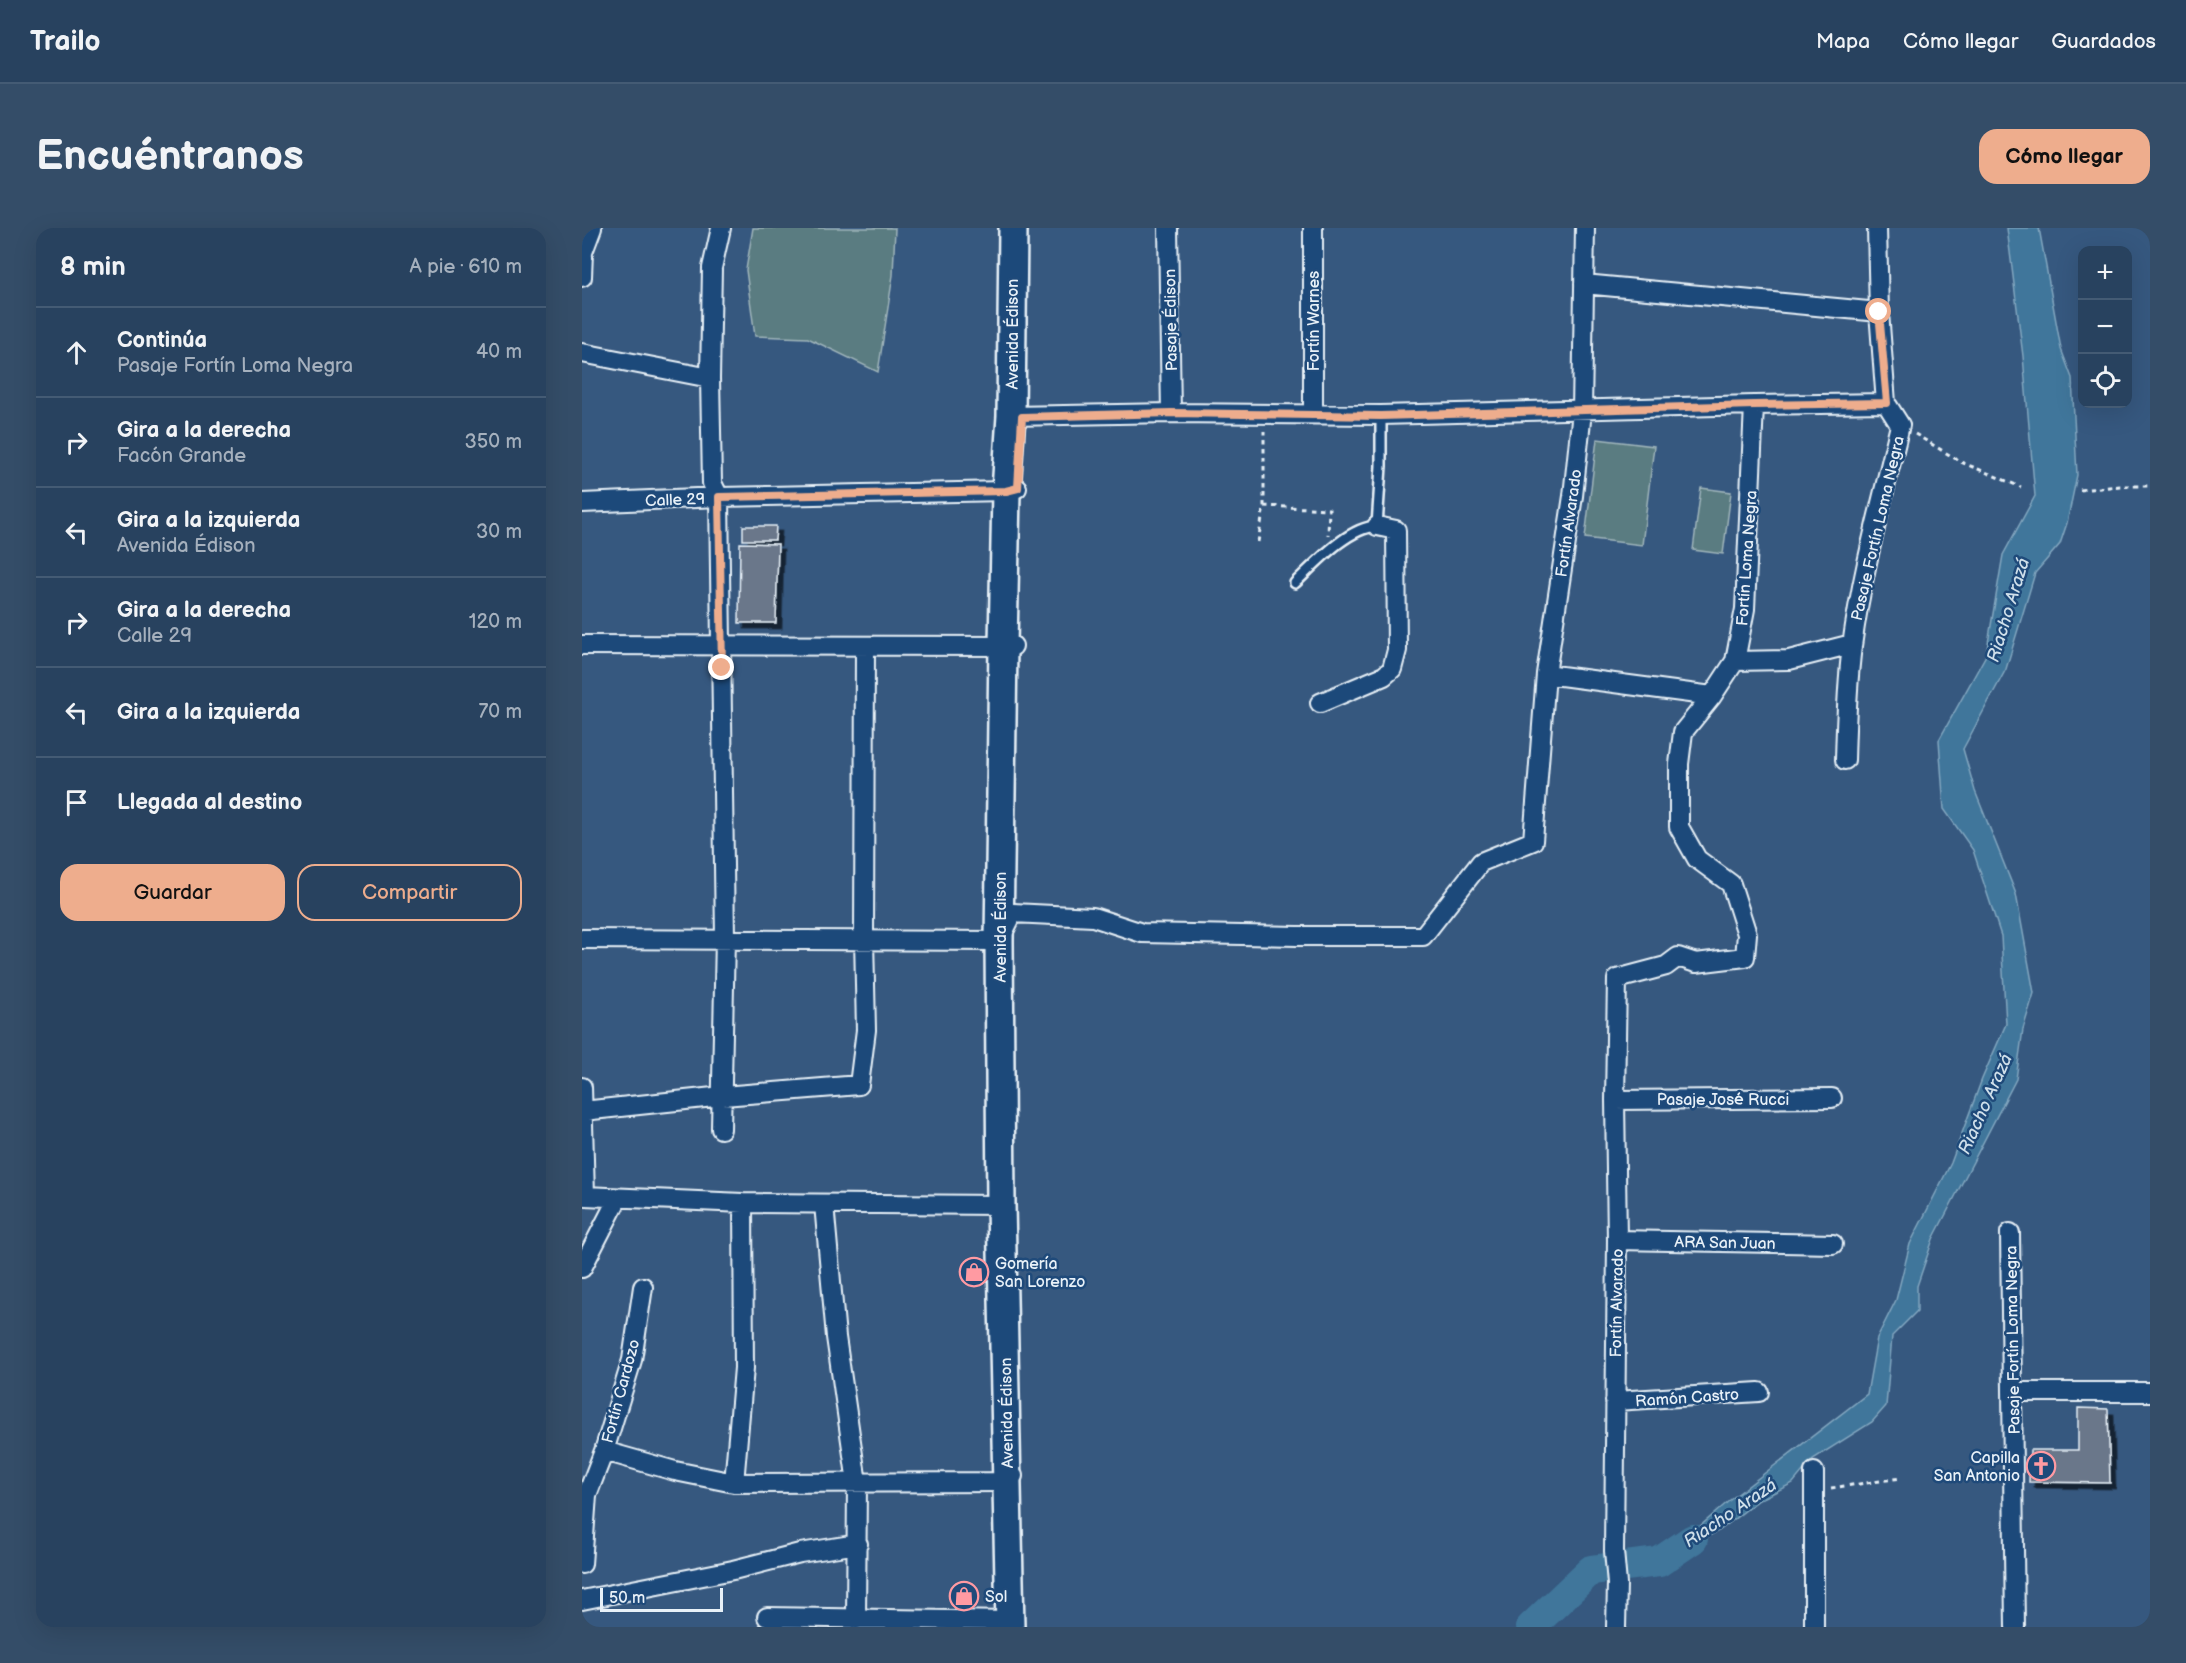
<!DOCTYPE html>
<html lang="es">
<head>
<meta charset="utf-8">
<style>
	:root { --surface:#28425f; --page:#344d68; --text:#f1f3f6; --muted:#a5b0bd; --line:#445b74; --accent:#eead8d }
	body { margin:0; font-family:"Balsamiq Sans",sans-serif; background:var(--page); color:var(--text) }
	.controls { position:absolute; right:18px; top:18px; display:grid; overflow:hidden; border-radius:12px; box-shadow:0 6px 24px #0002 }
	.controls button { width:54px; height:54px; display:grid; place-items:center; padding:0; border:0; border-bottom:2px solid var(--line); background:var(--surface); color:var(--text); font:30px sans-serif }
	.scale { position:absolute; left:18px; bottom:15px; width:123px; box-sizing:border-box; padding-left:6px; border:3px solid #e8f1f8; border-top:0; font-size:16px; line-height:21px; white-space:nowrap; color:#e8f1f8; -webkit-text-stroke:4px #1f4a7a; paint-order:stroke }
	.stop { position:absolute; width:18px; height:18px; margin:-14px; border:4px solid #eead8d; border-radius:50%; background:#fff }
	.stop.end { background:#eead8d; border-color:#fff; box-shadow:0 2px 6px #0008 }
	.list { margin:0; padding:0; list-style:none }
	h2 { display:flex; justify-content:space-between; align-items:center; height:78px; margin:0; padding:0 24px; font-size:26px }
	h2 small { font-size:20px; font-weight:400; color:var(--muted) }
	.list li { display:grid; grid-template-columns:39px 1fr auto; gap:18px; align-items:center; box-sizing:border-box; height:90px; padding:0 24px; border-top:2px solid var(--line) }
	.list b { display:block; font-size:22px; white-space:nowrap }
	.list p { margin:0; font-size:20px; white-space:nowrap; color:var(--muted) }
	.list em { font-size:20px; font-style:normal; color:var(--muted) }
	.actions { display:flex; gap:12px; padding:18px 24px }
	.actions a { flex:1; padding:14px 0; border:2px solid var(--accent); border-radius:18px; text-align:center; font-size:21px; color:var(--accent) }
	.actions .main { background:var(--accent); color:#111 }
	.icon { flex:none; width:33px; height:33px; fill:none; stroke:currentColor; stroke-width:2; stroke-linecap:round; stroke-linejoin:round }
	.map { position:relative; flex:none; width:1568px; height:1399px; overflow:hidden; border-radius:18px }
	header { display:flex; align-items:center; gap:36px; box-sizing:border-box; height:84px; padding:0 30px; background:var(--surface); border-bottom:2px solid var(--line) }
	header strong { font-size:28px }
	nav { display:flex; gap:33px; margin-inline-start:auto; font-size:21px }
	.intro { display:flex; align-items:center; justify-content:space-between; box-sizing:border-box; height:144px; padding:0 36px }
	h1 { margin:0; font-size:42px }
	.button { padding:15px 27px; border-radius:18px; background:var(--accent); color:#111; font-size:21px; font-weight:700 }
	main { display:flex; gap:36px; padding:0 36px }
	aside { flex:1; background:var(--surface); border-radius:18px; box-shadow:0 6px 24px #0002 }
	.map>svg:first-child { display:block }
	.green { fill:#5a7c81; stroke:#a1b6bc; stroke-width:1.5 }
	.water { fill:#3f769b; stroke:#83a7c0; stroke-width:1.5 }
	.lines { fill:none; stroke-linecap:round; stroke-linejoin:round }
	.river { stroke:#3f769b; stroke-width:30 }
	.building { fill:#6b778a; stroke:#e8f1f8; stroke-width:1.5; filter:url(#shadow) }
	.lane-casing { stroke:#e8f1f8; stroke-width:14 }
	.street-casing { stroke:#e8f1f8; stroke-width:22 }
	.secondary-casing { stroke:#e8f1f8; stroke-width:32 }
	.path { stroke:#e8f1f8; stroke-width:3; stroke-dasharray:4.5 4.5; stroke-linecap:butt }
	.lane { stroke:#1f4a7a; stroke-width:9 }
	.street { stroke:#1f4a7a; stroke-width:18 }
	.secondary { stroke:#1f4a7a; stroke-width:27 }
	.route { stroke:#eead8d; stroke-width:8 }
	.labels { text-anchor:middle; stroke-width:5; stroke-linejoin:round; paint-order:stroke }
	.street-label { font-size:16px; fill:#e8f1f8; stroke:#1f4a7a }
	.poi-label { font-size:16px; fill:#e8f1f8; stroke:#1f4a7a; text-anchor:start }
	.water-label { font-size:18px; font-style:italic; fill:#cfdfea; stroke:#1f4a7a }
</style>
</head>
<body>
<header>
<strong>Trailo</strong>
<nav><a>Mapa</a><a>Cómo llegar</a><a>Guardados</a></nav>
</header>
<div class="intro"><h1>Encuéntranos</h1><a class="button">Cómo llegar</a></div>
<main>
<aside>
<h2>8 min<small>A pie · 610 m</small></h2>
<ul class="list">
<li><svg class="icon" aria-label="ahead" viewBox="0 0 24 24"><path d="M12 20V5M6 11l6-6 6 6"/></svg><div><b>Continúa</b><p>Pasaje Fortín Loma Negra</p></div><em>40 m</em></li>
<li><svg class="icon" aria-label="right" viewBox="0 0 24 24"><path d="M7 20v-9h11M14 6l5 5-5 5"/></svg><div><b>Gira a la derecha</b><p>Facón Grande</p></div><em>350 m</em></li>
<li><svg class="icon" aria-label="left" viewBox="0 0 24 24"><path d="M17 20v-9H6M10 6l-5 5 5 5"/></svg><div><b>Gira a la izquierda</b><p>Avenida Édison</p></div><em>30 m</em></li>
<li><svg class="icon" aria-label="right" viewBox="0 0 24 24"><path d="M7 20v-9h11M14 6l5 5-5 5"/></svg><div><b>Gira a la derecha</b><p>Calle 29</p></div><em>120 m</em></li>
<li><svg class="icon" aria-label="left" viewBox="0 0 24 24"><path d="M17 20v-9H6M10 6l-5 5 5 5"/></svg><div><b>Gira a la izquierda</b></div><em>70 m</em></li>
<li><svg class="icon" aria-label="arrive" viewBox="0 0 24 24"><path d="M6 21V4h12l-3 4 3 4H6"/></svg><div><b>Llegada al destino</b></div></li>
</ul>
<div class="actions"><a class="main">Guardar</a><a>Compartir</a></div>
</aside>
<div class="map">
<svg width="1568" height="1399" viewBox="0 0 1568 1399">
	<defs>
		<filter id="shadow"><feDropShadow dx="5.5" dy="5.5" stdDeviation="0" flood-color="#0009"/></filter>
	</defs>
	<rect width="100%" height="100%" fill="#36587f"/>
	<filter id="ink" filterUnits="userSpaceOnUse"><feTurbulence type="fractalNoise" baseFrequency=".0167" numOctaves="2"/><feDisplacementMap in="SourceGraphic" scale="12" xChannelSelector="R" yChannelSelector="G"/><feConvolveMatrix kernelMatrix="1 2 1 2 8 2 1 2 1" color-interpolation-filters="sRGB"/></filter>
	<g filter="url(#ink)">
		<path class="green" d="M171 0H313L311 47 296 144 226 110 173 108 164 42Z
			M1015 211 1072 218 1060 317 1003 310Z
			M1119 260 1149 264 1141 326 1111 322Z"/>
		<path class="water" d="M1425 0H1457L1479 121 1490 150 1495 247 1485 295 1478 316 1453 345 1424 441 1381 521 1393 563 1434 666 1452 765 1441 801 1434 851 1351 1011 1335 1058V1083L1310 1108 1304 1178 1290 1194 1231 1231 1211 1255 1177 1272 1138 1302 1077 1334 1148 1272 1285 1166 1295 1110 1314 1072 1328 1016 1369 935 1400 851 1424 796 1419 708 1391 622 1362 581 1357 512 1404 427 1421 327 1453 268 1441 128Z"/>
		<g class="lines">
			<path class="river" d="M949 1399 1009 1342 1077 1334 1111 1311"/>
		</g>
		<path class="building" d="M161 298H194L193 312H161Z
			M158 315 196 316 194 395H157Z
			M1496 1180 1526 1181 1528 1255 1447 1254 1448 1222H1496Z"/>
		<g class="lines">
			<g class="lane-casing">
				<path id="lane" d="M713 355C733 336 766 299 795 298L799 238V187"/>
			</g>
			<g class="street-casing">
				<path id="street" d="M139 0 130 40 128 150 130 255 137 269 143 710 139 901
					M586 0 589 185
					M731 0V186
					M0 49 1 24 10 0
					M1002 56 1297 84
					M0 125 128 150
					M429 188 589 185 799 187 1172 177 1304 175
					M0 275 137 269 424 263 435 260
					M0 417 431 418
					M1153 433 1207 432 1270 416
					M964 446 1130 468
					M738 475 802 448 810 441 815 422 814 302 795 298
					M1263 532C1264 494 1265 456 1270 418 1280 343 1301 270 1318 197L1304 175 1297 84 1295 0
					M0 711 417 713 431 685 511 689 560 705 715 708H841L899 634 951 613 964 446 991 268 1000 183 1003 0
					M0 859 3 968 161 975 419 977
					M1033 872 1250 870
					M1 883 141 868 277 857 284 802 282 710 283 418
					M242 976 254 1109 275 1255 274 1392
					M1428 1005 1433 1399
					M1035 1012 1251 1016
					M0 1040 36 970
					M1431 1164H1568
					M1033 1173 1177 1164
					M22 1223 93 1243 152 1255 425 1254 431 1248
					M1232 1244V1399
					M152 1255 162 1140 161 975
					M0 1336 5 1267 22 1223 50 1132 61 1059
					M0 1372 151 1342 218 1325 276 1316
					M185 1389 428 1393
					M1034 1399 1035 1356 1032 1323 1035 1012 1033 872 1035 751 1084 738 1096 729 1114 735 1163 729 1165 706 1149 656 1115 631 1097 599V536L1101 504 1130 468 1153 433 1163 381 1172 177"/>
			</g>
			<g class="secondary-casing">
				<path id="secondary" d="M428 1399 419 977 417 713 421 418 424 263 429 188 431 0"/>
			</g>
			<path class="path" d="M1333 206 1379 234 1439 259
				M1498 262 1538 258H1568
				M682 278 747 281 746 307
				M676 314 682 278V203
				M1249 1260 1319 1250"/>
			<use href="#lane" class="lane"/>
			<use href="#street" class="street"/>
			<use href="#secondary" class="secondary"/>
		</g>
	</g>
	<g class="lines" filter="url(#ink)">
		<path class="route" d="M140 440 137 269 424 263 436 260 440 189 589 185 799 188 1172 177 1305 175 1297 84"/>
	</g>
	<defs>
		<g id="shop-ring" transform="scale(1.5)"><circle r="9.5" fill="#1f4a7a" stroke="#ff9aa2" stroke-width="1.5"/><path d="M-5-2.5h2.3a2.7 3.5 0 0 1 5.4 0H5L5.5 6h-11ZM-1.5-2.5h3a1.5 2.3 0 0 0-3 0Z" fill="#ff9aa2"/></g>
		<g id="church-ring" transform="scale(1.5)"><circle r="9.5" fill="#1f4a7a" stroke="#ff9aa2" stroke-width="1.5"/><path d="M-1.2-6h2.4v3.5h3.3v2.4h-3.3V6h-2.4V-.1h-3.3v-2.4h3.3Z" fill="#ff9aa2"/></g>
	</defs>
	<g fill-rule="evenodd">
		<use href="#shop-ring" x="392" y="1044"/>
		<use href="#church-ring" x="1459" y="1238"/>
		<use href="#shop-ring" x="382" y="1368"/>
	</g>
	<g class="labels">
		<g class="street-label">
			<text transform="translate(588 92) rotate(-91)" y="6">Pasaje Édison</text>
			<text transform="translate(731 93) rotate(-90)" y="6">Fortín Warnes</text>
			<text transform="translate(430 106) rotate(-90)" y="6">Avenida Édison</text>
			<text transform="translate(93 271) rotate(-2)" y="6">Calle 29</text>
			<text transform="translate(986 295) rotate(-82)" y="6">Fortín Alvarado</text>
			<text transform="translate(1295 300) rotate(-77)" y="6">Pasaje Fortín Loma Negra</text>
			<text transform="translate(1164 330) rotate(-86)" y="6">Fortín Loma Negra</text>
			<text transform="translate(418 699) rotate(-90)" y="6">Avenida Édison</text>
			<text x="1141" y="877">Pasaje José Rucci</text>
			<text transform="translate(1143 1014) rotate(1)" y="6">ARA San Juan</text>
			<text transform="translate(1034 1075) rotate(-89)" y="6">Fortín Alvarado</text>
			<text transform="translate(1430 1112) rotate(-91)" y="6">Pasaje Fortín Loma Negra</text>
			<text transform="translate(38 1163) rotate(-75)" y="6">Fortín Cardozo</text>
			<text transform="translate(1105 1169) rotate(-4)" y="6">Ramón Castro</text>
			<text transform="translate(424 1185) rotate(-91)" y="6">Avenida Édison</text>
		</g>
		<g class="poi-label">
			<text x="413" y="1041">Gomería<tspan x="413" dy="18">San Lorenzo</tspan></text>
			<text x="1438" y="1235" text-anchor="end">Capilla<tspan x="1438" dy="18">San Antonio</tspan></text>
			<text x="403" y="1374">Sol</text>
		</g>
		<g class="water-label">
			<text transform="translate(1426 382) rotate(-73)" y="6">Riacho Arazá</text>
			<text transform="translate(1403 876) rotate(-66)" y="6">Riacho Arazá</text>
			<text transform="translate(1148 1285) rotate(-34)" y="6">Riacho Arazá</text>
		</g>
	</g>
</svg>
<div class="controls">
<button>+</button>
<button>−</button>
<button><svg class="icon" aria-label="locate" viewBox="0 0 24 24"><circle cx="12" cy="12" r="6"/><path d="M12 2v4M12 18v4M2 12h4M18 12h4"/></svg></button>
</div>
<div class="scale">50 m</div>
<div class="stop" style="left:1297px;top:84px"></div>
<div class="stop end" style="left:140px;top:440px"></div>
</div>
</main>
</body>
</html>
